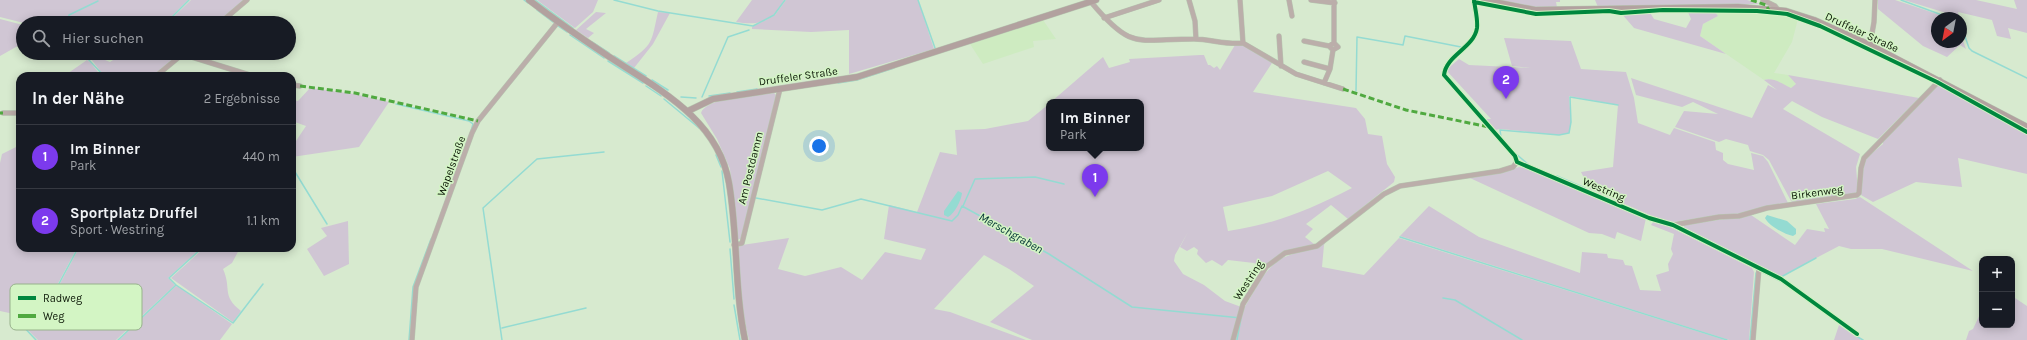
<!DOCTYPE html>
<html lang="de">
<head>
<meta charset="utf-8">
<style>
	:root { --surface:#171b24; --page:#242831; --text:#f1f3f6; --muted:#9ea1a6; --line:#363941; --accent:#7c3aed }
	body { margin:0; font-family:Karla,sans-serif; background:var(--page); color:var(--text) }
	.controls { position:absolute; right:12px; bottom:12px; display:grid; overflow:hidden; border-radius:8px; box-shadow:0 2px 10px #0003 }
	.controls button { width:36px; height:36px; display:grid; place-items:center; padding:0; border:0; border-bottom:1px solid var(--line); background:var(--surface); color:var(--text); font:20px sans-serif }
	.compass { position:absolute; left:1931px; top:12px; width:36px; height:36px; border-radius:50%; background:var(--surface); box-shadow:0 2px 10px #0003; rotate:212deg }
	.you { position:absolute; left:819px; top:146px; width:14px; height:14px; margin:-10px; border:3px solid #fff; border-radius:50%; background:#1a73e8; box-shadow:0 0 0 6px #1a73e833 }
	.badge { display:grid; place-items:center; width:26px; height:26px; border-radius:50%; background:var(--accent); color:#fff; font-size:13px; font-weight:700 }
	.pin { position:absolute; translate:-50% -33px; filter:drop-shadow(0 1px 2px #0008) }
	.pin::after { content:''; position:absolute; top:21px; width:14px; height:12px; background:inherit; clip-path:polygon(0 0,100% 0,50% 100%) }
	.popup { position:absolute; left:1046px; top:99px; width:98px; height:52px; box-sizing:border-box; display:grid; place-content:center; border-radius:8px; background:var(--surface); filter:drop-shadow(0 1px 3px #0005); font-size:13px; white-space:nowrap; color:var(--muted) }
	.popup b { font-size:15px; color:var(--text) }
	.popup::after { content:''; position:absolute; left:50%; top:100%; margin-left:-8px; border:8px solid transparent; border-top-color:var(--surface) }
	.list { margin:0; padding:0; list-style:none }
	h2 { display:flex; justify-content:space-between; align-items:center; height:52px; margin:0; padding:0 16px; font-size:17px }
	h2 small { font-size:13px; font-weight:400; color:var(--muted) }
	.list li { display:grid; grid-template-columns:26px 1fr auto; gap:12px; align-items:center; box-sizing:border-box; height:64px; padding:0 16px; border-top:1px solid var(--line) }
	.list b { display:block; font-size:15px; white-space:nowrap }
	.list p { margin:0; font-size:13px; white-space:nowrap; color:var(--muted) }
	.list em { font-size:13px; font-style:normal; color:var(--muted) }
	.icon { flex:none; width:22px; height:22px; fill:none; stroke:currentColor; stroke-width:2; stroke-linecap:round; stroke-linejoin:round }
	.map { position:relative; flex:none; width:2027px; height:340px; overflow:hidden }
	.search { position:absolute; background:var(--surface); box-shadow:0 2px 10px #0003; left:16px; top:16px; width:280px; height:44px; display:flex; align-items:center; gap:10px; box-sizing:border-box; padding:0 14px; border-radius:22px; color:var(--muted); font-size:15px }
	.panel { position:absolute; background:var(--surface); box-shadow:0 2px 10px #0003; left:16px; top:72px; width:280px; height:180px; border-radius:12px }
	.map>svg:first-child { display:block }
	.built { fill:#ceebc1 }
	.green { fill:#d0c6d4; fill-rule:evenodd }
	.water { fill:#94dbd2 }
	.lines { fill:none; stroke-linecap:round; stroke-linejoin:round }
	.stream { stroke:#94dbd2; stroke-width:1.5 }
	.street-casing { stroke:#b7c6b1; stroke-width:5.5 }
	.secondary-casing { stroke:#b7c6b1; stroke-width:7 }
	.street { stroke:#bbaeaa; stroke-width:4.5 }
	.secondary { stroke:#b2a19f; stroke-width:6 }
	.quiet { stroke:#50a940; stroke-width:3; stroke-dasharray:6 3; stroke-linecap:butt }
	.cycleway-casing { stroke:#d3f5c4; stroke-width:6 }
	.cycleway { stroke:#00873e; stroke-width:4 }
	.labels { text-anchor:middle; stroke-width:3; stroke-linejoin:round; paint-order:stroke }
	.street-label { font-size:11px; fill:#0a1605; stroke:#d3f5c4 }
	.water-label { font-size:12px; font-style:italic; fill:#063536; stroke:#d3f5c4 }
	.key { fill:#d3f5c4; stroke:#97b28b; stroke-width:1 }
	.key-label { font-size:11px; fill:#0a1605 }
</style>
</head>
<body>
<div class="map">
<svg width="2027" height="340" viewBox="0 0 2027 340">
	<rect width="100%" height="100%" fill="#d7eacf"/>
	<path class="built" d="M1759 11 1788 16 1798 19 1792 42 1774 73 1788 75 1796 84 1795 86 1791 88 1768 79 1764 80 1700 36 1703 24 1718 16 1715 12Z
		M1043 20 1056 39 1033 41 1034 47 983 64 970 44Z"/>
	<path class="green" d="M0 0H188L165 23H129L118 18C105 22 95 25 83 19L78 23H24L0 17Z
		M191 0H244L216 23H167Z
		M537 0H598L593 12 575 28Z
		M752 0H784C773 22 759 26 736 22Z
		M786 0H918L934 49 849 74V30L811 32 752 29V27L775 15Z
		M1497 0H1560V2H1556L1557 7 1538 8Z
		M1595 0H1747L1760 4 1598 7Z
		M1878 0H1895L1949 18H1937V42H1961V35L1966 49 1960 45 1947 57 1923 46 1878 9Z
		M1904 0H1976L2017 9 2014 0H2027V33L2008 28 2011 39 1997 36 1992 20 1958 12 1959 17Z
		M1687 10 1715 12 1718 16 1703 24 1700 36 1726 54 1634 28 1621 13 1649 11 1654 19 1686 28 1691 19Z
		M596 12 606 13 586 29 594 33 588 38 576 30Z
		M658 12 670 13 653 44 634 68 626 63C654 44 651 43 658 12Z
		M0 19 23 25V43L0 56Z
		M1504 38 1571 41 1581 69 1626 72 1634 98 1638 123 1670 135 1674 128 1715 142 1716 150 1723 153V160L1728 164 1754 170 1751 153 1763 156 1768 162 1788 203 1737 215H1719L1673 222 1659 219 1590 189 1581 172 1613 167 1618 105 1569 96 1571 121 1569 133 1559 135 1501 129 1494 130 1486 119H1491L1446 70 1459 59 1469 65 1531 68 1512 66Z
		M1235 45 1245 46 1272 63 1253 92 1356 108 1365 119 1368 134 1382 136 1387 164 1395 177 1394 182 1348 219 1331 205 1306 224 1313 229 1305 237 1314 244C1294 253 1280 251 1263 268L1254 263 1228 260 1222 266 1212 260 1206 263 1197 254 1198 250 1194 247 1187 251 1180 247 1188 232 1175 255 1174 261 1183 274 1204 285 1225 301 1244 308 1263 276 1277 260 1326 241 1324 245 1322 267 1364 275 1399 238 1725 340H1032L990 322 1034 286 1009 269 984 255 934 309 950 312 1026 340H749C741 310 740 279 738 248L742 245 789 238 778 269 805 276 841 267 862 280 885 252 921 260 926 249 884 239 889 205 917 212 940 152 957 155 955 130 985 129 1028 121 1049 104V148H1141V102H1051L1103 57 1109 68 1130 62 1129 59 1200 55H1204L1208 65H1210L1214 68 1217 66 1220 70ZM1328 171 1352 188C1309 210 1276 224 1228 231L1223 207 1272 196Z
		M75 53H95L100 58 110 62 124 53H173L178 55 152 76H104L91 59Z
		M87 60 91 63 101 76H64Z
		M1788 75 1919 98 1878 139 1822 117 1792 101 1783 109 1860 154 1856 167 1858 191 1857 194 1794 203 1791 201 1769 160 1763 155 1750 151 1748 145 1726 139 1719 142 1675 127 1684 111 1718 114 1693 102 1682 107 1636 95 1631 78 1752 118 1768 85 1777 90 1764 80C1773 77 1783 84 1791 88L1796 84Z
		M1938 84 2027 133V174L1958 158 1962 187 1916 182 1873 202 1861 195 1863 169 1865 159 1883 144V141Z
		M310 88 354 94 389 102 359 147 292 157V147L306 126 292 121V100L298 101Z
		M774 93 776 95 742 238 737 240 730 169 717 139 701 113C706 97 758 95 774 93Z
		M20 145V248H77L54 291 17 318 14 314 0 311V163L2 154Z
		M1519 167 1525 168 1646 218 1641 241 1617 232 1615 239 1602 234 1589 233 1470 178 1502 173Z
		M1860 197 1973 271 1882 249H1851L1839 246 1780 277 1684 229V225L1751 215 1795 245 1807 229 1825 232 1824 228 1829 229 1816 204 1855 199Z
		M1429 206 1479 237 1580 273 1582 252 1607 254 1608 258 1623 260 1625 265 1632 266 1640 290 1661 291 1656 275 1669 271 1668 264 1673 254 1671 249 1674 234 1651 225 1653 222 1668 226 1752 268 1754 272 1749 340H1729L1400 236Z
		M348 221 349 264 324 276 307 249 327 236 321 228Z
		M79 248H201L168 278 175 285 116 340H38L23 325 21 316 55 293Z
		M204 248H240L232 263 223 269C232 289 221 295 241 311L233 322 171 278Z
		M176 286 179 287 232 324 220 340H119Z
		M2012 296 2027 306V340H1966L1969 331 1973 329 1982 310V325H2012Z
		M1839 325 1860 339 1861 340H1834Z"/>
	<path class="water" d="M958 191 962 193C961 201 955 213 948 217L944 215V211Z
		M1767 215 1787 221 1796 229V234L1793 236C1784 234 1769 226 1765 218Z"/>
	<g class="lines">
		<path class="stream" d="M524 0 528 3
			M535 0 573 28
			M614 0 658 11 753 26 774 15 785 0
			M918 0 935 48
			M1901 0 1942 15 1958 18
			M537 10 553 22
			M68 23 69 15 98 1
			M166 23 189 0
			M1961 25 1969 48 1972 51 2027 78
			M558 26 567 32
			M570 35 604 58
			M592 42 609 53
			M614 56 646 76
			M88 59 104 76
			M608 61 643 83
			M652 80 668 90
			M838 83 857 80 894 68
			M646 86 661 96
			M1356 91 1357 37 1403 45 1405 36 1461 47
			M737 92 757 89
			M709 96 730 93
			M681 97 696 98
			M702 97 728 37 749 30
			M664 99 699 128
			M396 104 469 121 473 124 471 131
			M1501 137 1500 130 1559 135 1569 133 1571 122 1570 97 1618 105
			M1515 153 1529 165
			M716 155 721 167
			M292 167 327 224
			M722 171 730 242
			M1557 176 1585 188
			M445 190 451 186
			M756 198 822 210 861 199 952 221 958 215 962 206 1049 254 1132 307 1241 318 1237 340
			M963 206 975 179 1035 177 1064 184
			M1400 237 1727 340
			M730 249 734 299
			M1762 272 1780 281 1803 297
			M1781 277 1816 258
			M176 285 169 278 202 248
			M1443 298 1455 300 1522 340
			M734 305 740 340
			M502 328 586 308
			M1856 336 1863 340
			M36 340 20 323V316L54 293 78 248
			M118 340 176 285 233 323 263 284
			M409 340 413 287 431 239
			M502 340 483 208 537 159 604 152
			M1750 340 1756 273"/>
		<g class="street-casing">
			<path id="street" d="M1189 0 1195 21 1196 39
				M1240 0 1243 43
				M1289 0 1292 16
				M1311 0 1335 3
				M1474 0C1475 9 1478 19 1477 28 1474 48 1446 55 1444 75L1515 156 1517 162 1649 218 1673 225 1781 279 1857 334
				M1763 0 1775 6 1778 10
				M1091 2C1132 51 1136 39 1194 39 1210 39 1226 45 1243 43
				M1104 18 1159 0
				M220 23 247 0
				M1279 36 1281 66
				M1304 41 1329 46
				M1243 43 1296 74 1343 89
				M1870 45 1874 22 1875 0
				M1333 50 1338 47 1334 43V0
				M182 54 253 76
				M1304 62 1330 69
				M156 76 184 53
				M1324 83 1330 69 1333 50 1329 46 1334 43
				M292 85 300 86
				M3 113H20
				M1673 225 1719 217 1739 216 1767 208 1857 195 1859 193 1861 168 1864 158 1940 80
				M734 245 742 243 780 89
				M412 340 416 287 472 133 478 121 558 22
				M1233 340 1243 304 1266 267 1285 253 1317 246 1384 194 1400 186 1500 171 1513 167 1517 162
				M1753 340 1759 268"/>
		</g>
		<g class="secondary-casing">
			<path id="secondary" d="M529 0C555 20 581 38 608 56 658 89 718 119 729 183 738 235 734 287 745 340
				M1484 0 1535 10 1738 7 1786 11 1814 20 1870 45 2027 127
				M688 111 713 99 857 77 1096 0"/>
		</g>
		<use href="#street" class="street"/>
		<use href="#secondary" class="secondary"/>
		<path class="quiet" d="M1751 0 1766 5 1770 12
			M300 86 355 93 478 121
			M1343 89 1406 110 1489 127
			M0 113H3"/>
		<g class="cycleway-casing">
			<path id="cycleway" d="M1474 0C1475 9 1478 19 1477 28 1474 48 1446 55 1444 75L1515 156 1517 162 1649 218 1673 225 1781 279 1857 334
				M1474 2 1536 14 1609 11 1621 13 1663 10 1757 11 1787 14 1820 26 1937 82 2027 132"/>
		</g>
		<use href="#cycleway" class="cycleway"/>
	</g>
	<g class="labels">
		<g class="street-label">
			<text transform="translate(1862 32) rotate(25)" y="4">Druffeler Straße</text>
			<text transform="translate(798 76) rotate(-8)" y="4">Druffeler Straße</text>
			<text transform="translate(451 166) rotate(-70)" y="4">Wapelstraße</text>
			<text transform="translate(750 168) rotate(-76)" y="4">Am Postdamm</text>
			<text transform="translate(1604 189) rotate(23)" y="4">Westring</text>
			<text transform="translate(1817 192) rotate(-8)" y="4">Birkenweg</text>
			<text transform="translate(1248 280) rotate(-57)" y="4">Westring</text>
		</g>
		<g class="water-label">
			<text transform="translate(1011 233) rotate(29)" y="4">Merschgraben</text>
		</g>
	</g>
	<rect x="10" y="284" width="132" height="46" rx="6" class="key"/>
	<rect x="18" y="296" width="18" height="4" fill="#00873e"/>
	<rect x="18" y="314" width="18" height="4" fill="#50a940"/>
	<g class="key-label">
		<text x="43" y="302">Radweg</text>
		<text x="43" y="320">Weg</text>
	</g>
</svg>
<div class="controls">
<button>+</button>
<button>−</button>
</div>
<svg class="compass" viewBox="-18 -18 36 36"><path d="M0-13l5 13h-10z" fill="#e53935"/><path d="M0 13l5-13h-10z" fill="#9ea1a6"/></svg>
<div class="you"></div>
<div class="pin badge" style="left:1095px;top:197px">1</div>
<div class="popup"><b>Im Binner</b>Park</div>
<div class="pin badge" style="left:1506px;top:99px">2</div>
<div class="search"><svg class="icon" aria-label="search" viewBox="0 0 24 24"><circle cx="10" cy="10" r="6"/><path d="M15 15l6 6"/></svg>Hier suchen</div>
<section class="panel">
<h2>In der Nähe<small>2 Ergebnisse</small></h2>
<ul class="list">
<li><span class="badge">1</span><div><b>Im Binner</b><p>Park</p></div><em>440 m</em></li>
<li><span class="badge">2</span><div><b>Sportplatz Druffel</b><p>Sport · Westring</p></div><em>1.1 km</em></li>
</ul>
</section>
</div>
</body>
</html>
